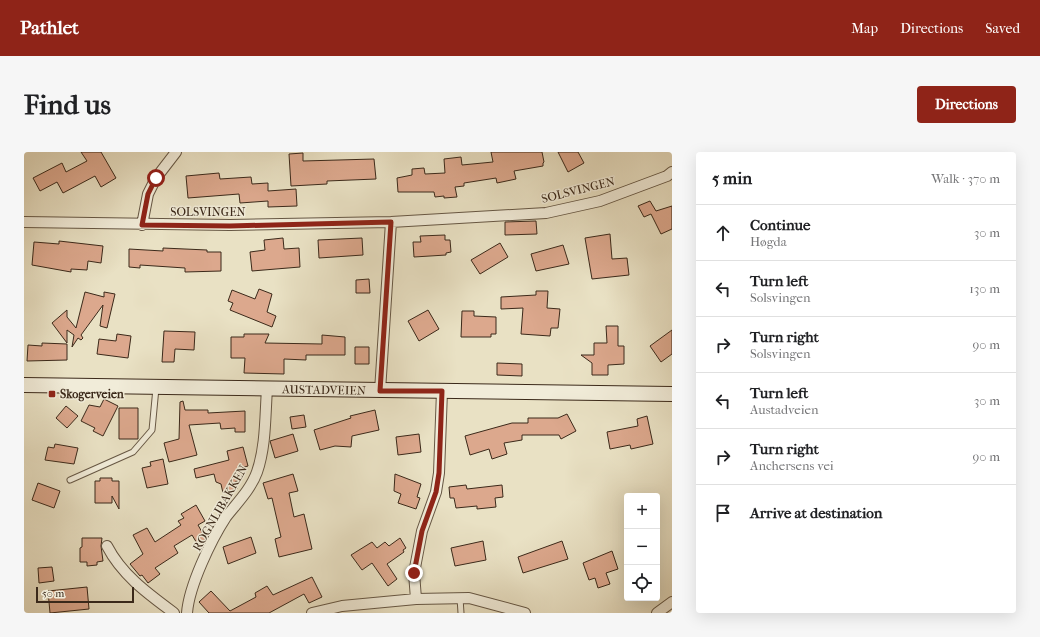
<!DOCTYPE html>
<html lang="en">
<head>
<meta charset="utf-8">
<style>
	:root { --surface:#fff; --page:#f6f6f6; --text:#202124; --muted:#757577; --line:#e0e0e0; --accent:#8f2418 }
	body { margin:0; font-family:"IM FELL French Canon",serif; background:var(--page); color:var(--text) }
	.controls { position:absolute; right:12px; bottom:12px; display:grid; overflow:hidden; border-radius:4px; box-shadow:0 4px 16px #0002 }
	.controls button { width:36px; height:36px; display:grid; place-items:center; padding:0; border:0; border-bottom:1px solid var(--line); background:var(--surface); color:var(--text); font:20px sans-serif }
	.scale { position:absolute; left:12px; bottom:10px; width:98px; box-sizing:border-box; padding-left:4px; border:2px solid #3b291a; border-top:0; font-size:11px; line-height:14px; white-space:nowrap; color:#3b291a; -webkit-text-stroke:3px #f1ecd9; paint-order:stroke }
	.stop { position:absolute; width:12px; height:12px; margin:-9px; border:3px solid #8f2418; border-radius:50%; background:#fff }
	.stop.end { background:#8f2418; border-color:#fff; box-shadow:0 1px 4px #0008 }
	.list { margin:0; padding:0; list-style:none }
	h2 { display:flex; justify-content:space-between; align-items:center; height:52px; margin:0; padding:0 16px; font-size:17px }
	h2 small { font-size:13px; font-weight:400; color:var(--muted) }
	.list li { display:grid; grid-template-columns:26px 1fr auto; gap:12px; align-items:center; box-sizing:border-box; height:56px; padding:0 16px; border-top:1px solid var(--line) }
	.list b { display:block; font-size:15px; white-space:nowrap }
	.list p { margin:0; font-size:13px; white-space:nowrap; color:var(--muted) }
	.list em { font-size:13px; font-style:normal; color:var(--muted) }
	.icon { flex:none; width:22px; height:22px; fill:none; stroke:currentColor; stroke-width:2; stroke-linecap:round; stroke-linejoin:round }
	.map { position:relative; flex:none; width:648px; height:461px; overflow:hidden; border-radius:4px }
	header { display:flex; align-items:center; gap:24px; box-sizing:border-box; height:56px; padding:0 20px; background:var(--accent); color:#fff }
	header strong { font-size:19px }
	nav { display:flex; gap:22px; margin-inline-start:auto; font-size:14px }
	.intro { display:flex; align-items:center; justify-content:space-between; box-sizing:border-box; height:96px; padding:0 24px }
	h1 { margin:0; font-size:28px }
	.button { padding:10px 18px; border-radius:4px; background:var(--accent); color:#fff; font-size:14px; font-weight:700 }
	main { display:flex; gap:24px; padding:0 24px }
	aside { flex:1; background:var(--surface); border-radius:4px; box-shadow:0 4px 16px #0002 }
	.map>svg:first-child { display:block }
	.building { fill:#dca88d; stroke:#3b291a }
	.lines { fill:none; stroke-linecap:round; stroke-linejoin:round }
	.service-casing { stroke:#665744; stroke-width:7 }
	.minor-casing { stroke:#665744; stroke-width:12 }
	.secondary-casing { stroke:#3b291a; stroke-width:16 }
	.service { stroke:#f1ecd9; stroke-width:5 }
	.minor { stroke:#f1ecd9; stroke-width:10 }
	.secondary { stroke:#f1ecd9; stroke-width:14 }
	.route { stroke:#8f2418; stroke-width:5 }
	.poi-dot { fill:#8f2418; stroke:#f1ecd9; stroke-width:1.5 }
	.labels { text-anchor:middle; stroke-width:3; stroke-linejoin:round; paint-order:stroke }
	.street-label { font-size:12px; fill:#3b291a; stroke:#f1ecd9 }
	.poi-label { font-size:12px; font-weight:bold; fill:#3b291a; stroke:#f1ecd9; text-anchor:start }
</style>
</head>
<body>
<header>
<strong>Pathlet</strong>
<nav><a>Map</a><a>Directions</a><a>Saved</a></nav>
</header>
<div class="intro"><h1>Find us</h1><a class="button">Directions</a></div>
<main>
<div class="map">
<svg width="648" height="461" viewBox="0 0 648 461">
	<rect width="100%" height="100%" fill="#e9e1c4"/>
	<filter id="stains"><feTurbulence type="fractalNoise" baseFrequency=".005" numOctaves="4"/><feColorMatrix values="0 0 0 0 .2 0 0 0 0 .09 0 0 0 0 .02 0 0 0 .5 -.17"/></filter>
	<radialGradient id="worn" r=".72"><stop offset=".6" stop-color="#630" stop-opacity="0"/><stop offset="1" stop-color="#630" stop-opacity=".3"/></radialGradient>
	<path class="building" d="M57 0H77L92 26 77 35 71 24 39 41 33 30 16 39 9 26 38 11 42 20 63 9Z
		M467 0H518L520 10 519 11V14L490 19 492 27 473 31 472 26 440 31V34L431 35 433 45 420 46V44L411 45 410 40H374L373 26 388 23V17L400 16 401 22 421 21 420 7 437 5 438 13 469 10Z
		M534 0H554L560 11 544 20Z
		M279 1V9L350 7 352 27 303 29V32L267 34 265 2Z
		M195 21 196 27 227 25 228 32 244 31V39L272 37 273 54 244 55V49L216 51 215 42 164 46 162 24Z
		M626 49 632 59 648 54V77L637 82 627 62 620 65 614 54Z
		M512 69 513 82 481 83V70Z
		M586 82 588 107 603 106 605 123 568 127 561 86Z
		M421 83V88H426L427 100 422 101V103L390 105 389 90H397L396 84Z
		M259 86 260 97 275 96 276 115 228 119 226 100 241 98 240 88Z
		M338 86 339 103 295 106 294 88Z
		M35 89 79 94 77 111 64 109 63 118 47 117V120L8 113 10 90 35 92Z
		M476 91 484 105 456 122 447 108Z
		M539 93 545 112 512 119 507 102Z
		M139 96 183 98V100H197V119L161 120V116L116 113V116L105 115V97L139 99Z
		M345 127 346 141H332V128Z
		M235 137 248 142 243 160 252 164 248 175 206 158 209 151 204 149 208 138 231 147Z
		M512 139H524L523 156 536 157 534 176H527L526 184 497 182 499 156 477 157V145L512 143Z
		M61 140 80 145V140L91 142 83 176 76 174 79 153 57 183 59 186 57 188 54 186 48 195 50 183 43 178V191L28 171 43 158V165L52 176Z
		M404 158 415 177 395 189 384 169Z
		M438 159H450V164L472 165V182H467V185H437Z
		M582 174H594V194H600V212L584 213V223H568V211L557 203H570V191H583Z
		M648 178V202L637 210 626 194Z
		M140 179 171 180 170 198 151 197 150 210H138Z
		M93 182 107 184 104 206 73 202 75 187 92 189Z
		M220 182H245L241 191 298 192V183L321 185V203H282V208L260 207V222L220 221 221 206H207V185H220Z
		M18 191 43 192V208L3 209 4 193 18 194Z
		M331 195H345V212H331Z
		M473 211 498 212V224L473 223Z
		M80 247 94 254 79 284 69 279 71 276 57 269 65 253 76 255Z
		M159 249 161 258H184V261L221 259V280H211V276L197 277 196 271 165 273 173 303 145 310 140 291 155 287 156 250Z
		M42 254 54 264 43 276 32 266Z
		M95 256H114V287H95Z
		M351 258 355 278 328 284 327 295 311 294 296 298 290 278 327 266 326 264Z
		M543 262 552 279 537 287 535 283H498V288L480 291 483 302 468 307 465 297 446 303 441 284 488 271H504V266H534Z
		M280 263 282 275 268 277 266 265Z
		M623 264 629 292 607 297 606 293 586 297 583 280 614 274 613 267Z
		M269 282 274 299 251 306 246 289Z
		M395 282 397 300 374 303 372 285Z
		M31 292 54 296 50 312 21 308 24 295 30 296Z
		M219 295 224 314 217 316 219 323 216 328 211 330 213 337 199 341 197 332 192 330 190 322 172 326 170 317 205 308 203 299Z
		M139 307 144 332 123 336 118 316 127 314 126 310Z
		M269 322 274 339 265 341 270 365 280 362 288 397 255 405 251 387 257 385 248 346 244 347 239 331Z
		M371 322 397 332 393 345 396 346 392 357 374 351 377 342 370 339Z
		M76 326H88V329H95V357L88 344V351H71V329H76Z
		M14 331 36 339 30 356 8 348Z
		M442 333 443 337 478 333 479 345 471 346 472 355 453 357V354L432 356 430 346H426L425 335Z
		M172 353 181 369 174 373 182 387 174 393 168 383 150 394 154 401 131 416 136 422 124 431 118 423 116 424 106 412 119 402 109 383 123 376 131 390 157 373 154 369 160 366 157 362Z
		M227 385 232 401 204 412 199 395Z
		M58 386H78L77 394 79 409 73 410V413L63 414V410H56V396L58 395Z
		M376 386 382 396 379 398 380 400 363 412 373 427 364 434 348 411 338 418 327 403 348 390 353 396 361 390 365 394Z
		M459 389 462 408 431 414 427 396Z
		M538 389 544 407 499 421 494 405Z
		M588 399 594 417 582 421 586 432 574 436 571 426 565 428 559 411Z
		M28 415 30 429 15 431 14 416Z
		M288 425 298 445 285 451 280 442 245 461H185L175 450 187 439 206 459 232 445 231 441 243 434 249 443Z
		M63 435 65 457 26 461 24 439Z"/>
	<g class="lines">
		<g class="service-casing">
			<path id="service" d="M46 328 109 300 128 278 132 236
				M436 446 437 461"/>
		</g>
		<g class="minor-casing">
			<path id="minor" d="M0 70 206 73 367 70 522 61 576 49 643 24 648 20
				M118 73 124 42 132 26 152 0
				M356 239 367 70
				M83 394C98 423 123 441 150 461
				M392 447 390 421 398 379 412 340 415 321 418 239
				M163 461C165 434 187 388 202 365 213 351 227 337 233 320 242 294 241 264 243 237
				M288 461 318 454 392 447 445 446 501 461
				M633 461 648 450"/>
		</g>
		<g class="secondary-casing">
			<path id="secondary" d="M0 233 648 242"/>
		</g>
		<use href="#service" class="service"/>
		<use href="#minor" class="minor"/>
		<use href="#secondary" class="secondary"/>
	</g>
	<g class="lines">
		<path class="route" d="M132 26 124 42 118 73 206 74 367 70 356 239H418L415 321 412 340 398 379 390 421"/>
	</g>
	<rect class="poi-dot" x="24" y="238" width="8" height="8" rx="2"/>
	<g class="labels">
		<g class="street-label">
			<text transform="translate(554 38) rotate(-14)" y="4">SOLSVINGEN</text>
			<text x="184" y="64">SOLSVINGEN</text>
			<text transform="translate(300 238) rotate(1)" y="4">AUSTADVEIEN</text>
			<text transform="translate(196 356) rotate(-60)" y="4">ROGNLIBAKKEN</text>
		</g>
		<g class="poi-label">
			<text x="36" y="246">Skogerveien</text>
		</g>
	</g>
	<rect width="100%" height="100%" filter="url(#stains)"/>
	<rect width="100%" height="100%" fill="url(#worn)"/>
</svg>
<div class="controls">
<button>+</button>
<button>−</button>
<button><svg class="icon" aria-label="locate" viewBox="0 0 24 24"><circle cx="12" cy="12" r="6"/><path d="M12 2v4M12 18v4M2 12h4M18 12h4"/></svg></button>
</div>
<div class="scale">50 m</div>
<div class="stop" style="left:132px;top:26px"></div>
<div class="stop end" style="left:390px;top:421px"></div>
</div>
<aside>
<h2>5 min<small>Walk · 370 m</small></h2>
<ul class="list">
<li><svg class="icon" aria-label="ahead" viewBox="0 0 24 24"><path d="M12 20V5M6 11l6-6 6 6"/></svg><div><b>Continue</b><p>Høgda</p></div><em>30 m</em></li>
<li><svg class="icon" aria-label="left" viewBox="0 0 24 24"><path d="M17 20v-9H6M10 6l-5 5 5 5"/></svg><div><b>Turn left</b><p>Solsvingen</p></div><em>130 m</em></li>
<li><svg class="icon" aria-label="right" viewBox="0 0 24 24"><path d="M7 20v-9h11M14 6l5 5-5 5"/></svg><div><b>Turn right</b><p>Solsvingen</p></div><em>90 m</em></li>
<li><svg class="icon" aria-label="left" viewBox="0 0 24 24"><path d="M17 20v-9H6M10 6l-5 5 5 5"/></svg><div><b>Turn left</b><p>Austadveien</p></div><em>30 m</em></li>
<li><svg class="icon" aria-label="right" viewBox="0 0 24 24"><path d="M7 20v-9h11M14 6l5 5-5 5"/></svg><div><b>Turn right</b><p>Anchersens vei</p></div><em>90 m</em></li>
<li><svg class="icon" aria-label="arrive" viewBox="0 0 24 24"><path d="M6 21V4h12l-3 4 3 4H6"/></svg><div><b>Arrive at destination</b></div></li>
</ul>
</aside>
</main>
</body>
</html>
